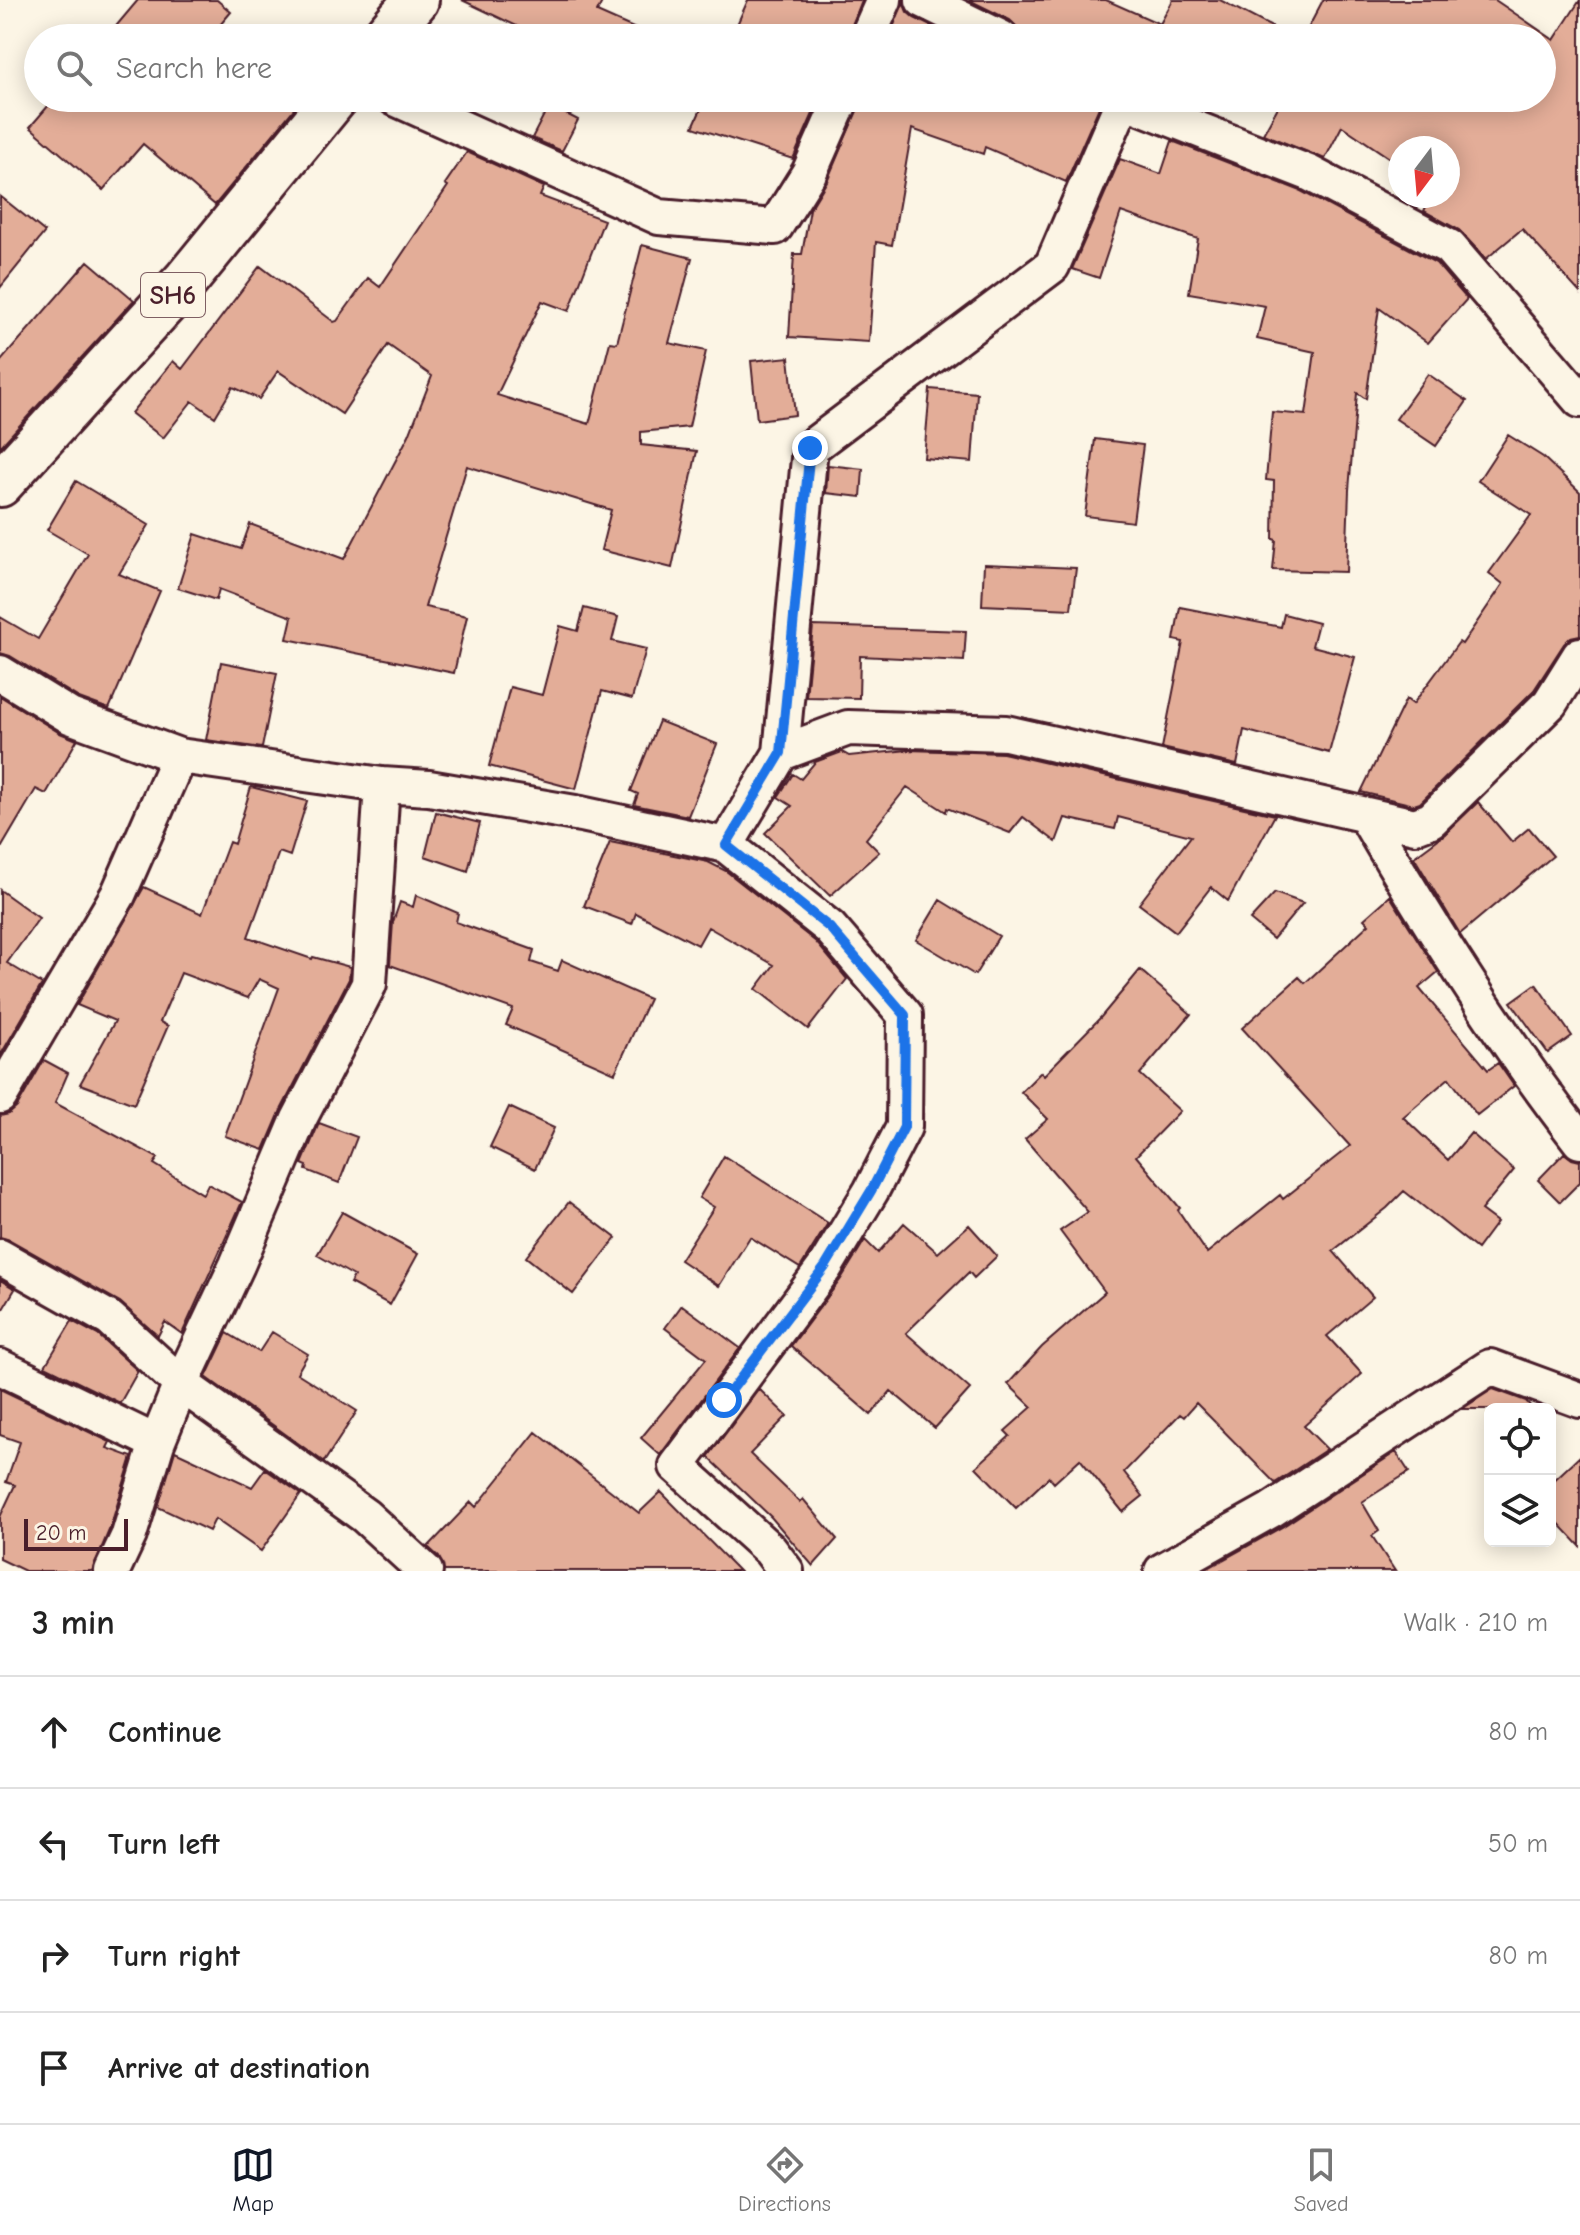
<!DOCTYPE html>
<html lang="en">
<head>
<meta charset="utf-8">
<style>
	:root { --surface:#fff; --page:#f6f6f6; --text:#222; --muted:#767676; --line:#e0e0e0; --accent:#111827 }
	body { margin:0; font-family:"Comic Neue",sans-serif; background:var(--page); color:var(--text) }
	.controls { position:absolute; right:24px; bottom:24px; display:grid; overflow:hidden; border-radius:12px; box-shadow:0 4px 20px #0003 }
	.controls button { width:72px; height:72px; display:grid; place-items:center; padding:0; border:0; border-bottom:2px solid var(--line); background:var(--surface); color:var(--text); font:40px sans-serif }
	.compass { position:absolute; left:1388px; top:136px; width:72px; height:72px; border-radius:50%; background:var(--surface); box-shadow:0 4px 20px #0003; rotate:196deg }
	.scale { position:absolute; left:24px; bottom:20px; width:104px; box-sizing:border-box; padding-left:8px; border:4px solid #4a1f2b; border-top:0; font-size:22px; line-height:28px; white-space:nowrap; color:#4a1f2b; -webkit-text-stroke:6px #fcf5e5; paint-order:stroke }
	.stop { position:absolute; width:24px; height:24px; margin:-18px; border:6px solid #1a73e8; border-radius:50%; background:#fff }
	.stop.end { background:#1a73e8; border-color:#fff; box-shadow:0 2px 8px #0008 }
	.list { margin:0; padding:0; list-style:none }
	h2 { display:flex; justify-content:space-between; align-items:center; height:104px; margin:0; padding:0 32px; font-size:34px }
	h2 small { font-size:26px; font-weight:400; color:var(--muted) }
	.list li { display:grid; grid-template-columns:52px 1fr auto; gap:24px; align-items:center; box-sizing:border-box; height:112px; padding:0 32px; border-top:2px solid var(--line) }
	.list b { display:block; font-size:30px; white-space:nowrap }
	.list em { font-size:26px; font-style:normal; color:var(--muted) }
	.icon { flex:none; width:44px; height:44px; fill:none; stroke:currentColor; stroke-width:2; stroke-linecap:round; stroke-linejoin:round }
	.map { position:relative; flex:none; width:1580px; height:1571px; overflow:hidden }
	.search { position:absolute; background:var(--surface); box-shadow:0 4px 20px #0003; left:24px; right:24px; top:24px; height:88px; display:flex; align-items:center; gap:20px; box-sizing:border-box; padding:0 28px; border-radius:44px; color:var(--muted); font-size:30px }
	.sheet { height:552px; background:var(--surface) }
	nav { display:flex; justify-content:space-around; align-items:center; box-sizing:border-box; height:112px; border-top:2px solid var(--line); background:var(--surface); font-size:22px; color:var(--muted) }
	nav a { display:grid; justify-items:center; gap:4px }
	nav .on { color:var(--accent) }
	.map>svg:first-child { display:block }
	.building { fill:#e3ad98; stroke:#4a1f2b; stroke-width:2 }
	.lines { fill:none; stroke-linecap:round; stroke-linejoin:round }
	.minor-casing { stroke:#4a1f2b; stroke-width:40 }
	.primary-casing { stroke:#4a1f2b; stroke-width:50 }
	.minor { stroke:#fcf5e5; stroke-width:34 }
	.primary { stroke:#fcf5e5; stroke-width:44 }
	.route { stroke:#1a73e8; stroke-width:10 }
	.labels { text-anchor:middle; stroke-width:8; stroke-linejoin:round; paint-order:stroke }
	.shield { fill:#fcf5e5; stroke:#7f5f63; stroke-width:2 }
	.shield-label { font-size:26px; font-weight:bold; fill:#4a1f2b }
</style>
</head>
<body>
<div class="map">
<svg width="1580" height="1571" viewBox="0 0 1580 1571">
	<rect width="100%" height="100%" fill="#fcf5e5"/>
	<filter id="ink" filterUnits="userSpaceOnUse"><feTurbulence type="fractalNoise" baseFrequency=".0125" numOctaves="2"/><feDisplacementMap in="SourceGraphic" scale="16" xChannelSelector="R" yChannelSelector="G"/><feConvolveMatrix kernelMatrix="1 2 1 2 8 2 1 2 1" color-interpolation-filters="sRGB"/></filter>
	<g filter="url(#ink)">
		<path class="building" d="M138 0H217L231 12 209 38H106Z
			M462 0H603L597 12 656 38H542Z
			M748 0H862L847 38H731Z
			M969 0H1106L1160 24 1173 0H1220L1293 38H1021L1018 28 1010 20Z
			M1323 0H1495L1554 40 1580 0V293L1522 229 1486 259 1459 230 1424 211 1431 196H1448V148H1400V165L1342 126 1325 159 1263 134 1283 98H1542V38H1303Z
			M903 2 907 12 914 18 955 38H889Z
			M55 98H303L215 205 143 144 103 190 30 127Z
			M706 98H820L793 159 693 127Z
			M862 98H1098L1100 105 1066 182 985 147 983 154 912 129 892 245 876 242 869 342 789 337 794 254H802L810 209 827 181Z
			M549 105 578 120 562 151 532 138Z
			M1172 141 1301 191 1436 263 1467 299 1428 343 1379 308 1366 399 1357 393 1349 490 1346 572 1273 570 1276 540 1273 539 1274 481 1266 480 1272 412 1306 415 1315 352 1257 339 1265 306 1189 293 1198 239 1121 212 1099 278 1072 269 1120 159 1161 174Z
			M467 152 544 187 540 196 604 220 569 311 542 301 497 395 589 424 610 342 617 343 642 245 692 258 669 343 706 351 689 427 641 432V445L697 451 672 568 601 550 611 510 467 466 425 607 467 616 454 673 287 639 292 617 219 589 216 600 178 588 195 534 241 549 250 524 344 559 409 435 432 376 388 345 342 414 278 371 259 399 233 387 215 417 192 401 163 438 131 413 173 361 182 369 260 266 334 322 337 321 368 278 380 287 448 186 445 184Z
			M0 196 45 232 0 288Z
			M88 261 134 300 0 447V362Z
			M789 357 795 415 757 420 751 361Z
			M1428 374 1467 401 1436 446 1396 419Z
			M930 389 977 393 972 462 924 458Z
			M1508 435 1543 457 1580 492V635L1571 637 1564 644 1534 690 1420 803 1414 805 1361 792 1406 699 1413 704 1459 642 1462 644 1503 584 1489 573 1531 515 1478 481Z
			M1095 439 1143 445 1133 522 1085 516Z
			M828 465 863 469 861 497 826 493Z
			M76 481 149 525 119 574 160 591 109 709 79 698 10 656 0 653V617L38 639 88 554 47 530Z
			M984 564 1076 568 1071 609 982 605Z
			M1180 607 1281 627 1284 614 1318 623 1312 646 1355 657 1329 753 1244 730 1237 765 1162 748 1183 642 1174 640Z
			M584 608 618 617 612 641 646 649 632 699 602 691 576 789 489 766 510 687 542 695 560 626 578 631Z
			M813 626 966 631 964 661 860 656 859 698 806 697Z
			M221 662 277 673 262 748 206 740Z
			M0 696 60 733 77 740 46 794 36 789 0 850Z
			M659 721 717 744 688 816 634 805 638 794 631 791Z
			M908 750 1003 753 1275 815 1228 901 1211 887 1176 932 1139 904 1191 836 1118 817 1115 829 1065 818 1056 842 1023 817 1010 833 947 808 946 812 907 787 866 839 879 852 830 896 765 833 792 806 778 797 793 774 801 779 815 762 842 752 849 756Z
			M251 787 307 801 290 856 279 852 248 937 312 959 313 957 350 967 349 979 281 1110 264 1150 225 1136 279 988 259 979 248 998 181 973 160 1022 168 1026 134 1104 80 1084 115 1021 77 1005 144 887 202 914 229 842 234 844Z
			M1478 802 1512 842 1529 828 1553 856 1460 934 1414 857 1445 834Z
			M436 812 480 823 468 871 425 856Z
			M610 842 708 862 726 871 816 942 847 979 808 1029 756 989 774 965 708 927 698 945 636 913 632 924 584 906Z
			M0 890 39 918 7 963 42 984 0 1056Z
			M1275 893 1303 903 1273 939 1250 920Z
			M416 895 458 913 456 922 534 950 531 962 558 971 562 960 649 999 615 1073 506 1025 513 1009 390 965 393 922 400 902 413 907Z
			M1390 896 1438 972 1419 988 1488 1070 1498 1063 1514 1086 1477 1115 1449 1078 1403 1117 1448 1160 1471 1133 1514 1170 1481 1210 1497 1222 1477 1249 1404 1191 1387 1208 1333 1251 1373 1297 1327 1336 1362 1374 1304 1426 1327 1449 1275 1483 1196 1403 1184 1417 1180 1414 1124 1472 1143 1496 1123 1512 1080 1459 1054 1483 1049 1477 1016 1508 976 1467 1010 1436 1005 1431 1032 1407 1008 1384 1042 1347 1105 1292 1060 1231 1088 1212 1025 1139 1048 1119 1021 1092 1041 1072 1044 1075 1101 1017 1140 970 1191 1014 1140 1074 1180 1111 1136 1156 1180 1208 1178 1210 1207 1253 1280 1195 1283 1199 1350 1146 1242 1028 1299 977 1305 983 1369 924 1364 919Z
			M940 900 999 936 975 975 916 940Z
			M1536 984 1572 1036 1548 1053 1511 1002Z
			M44 1060 68 1073 55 1103 158 1158 154 1164 203 1194 208 1184 242 1202 182 1334 165 1322 158 1336 120 1302 10 1240 0 1237V1116L9 1114 17 1107Z
			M509 1107 554 1128 535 1169 490 1147Z
			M319 1123 357 1137 339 1183 306 1170 307 1166 302 1164Z
			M1564 1153 1572 1159 1580 1161V1182L1560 1202 1538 1180Z
			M724 1156 828 1223 800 1268 750 1237 719 1286 680 1260 714 1207 699 1198Z
			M569 1202 616 1238 573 1294 526 1257Z
			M342 1212 418 1254 390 1305 350 1283 354 1276 317 1255Z
			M904 1223 938 1253 969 1225 997 1256 974 1278 969 1272 906 1333 970 1389 935 1428 891 1391 871 1415 791 1346 841 1279 865 1240 878 1253Z
			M0 1280 15 1289 0 1314Z
			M682 1305 740 1348 660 1455 641 1438 706 1359 665 1328Z
			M72 1321 98 1335 138 1371 120 1403 45 1366Z
			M272 1332 308 1354 297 1373 357 1411 324 1462 206 1377 227 1333 259 1352Z
			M0 1389 110 1442 107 1448 132 1457 110 1528 92 1571H25L0 1559V1517L15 1485 6 1482 20 1442 0 1435Z
			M759 1389 787 1416 750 1454 800 1502 803 1499 837 1539 813 1566 771 1517 708 1457Z
			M1493 1389 1526 1401 1533 1409H1462Z
			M536 1432 639 1513 661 1492 739 1571H444L439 1557 428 1547 471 1502 476 1507Z
			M175 1451 252 1487 265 1469 301 1494 261 1551 215 1519 209 1531 158 1507Z
			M1396 1452 1409 1472 1362 1502 1379 1531 1372 1536 1395 1571H1203L1282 1527Z
			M1580 1456V1546L1550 1514V1484Z"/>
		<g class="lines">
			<g class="minor-casing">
				<path id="minor" d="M923 0 1001 38
					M867 38 884 0
					M395 98 659 217 775 227 809 173 842 98
					M1118 98 1309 173 1449 247 1580 400
					M0 673 70 716 179 756 382 785 429 788 581 814 726 845 830 928 905 1015 904 1127 871 1191 825 1267 677 1466 770 1550 786 1571
					M781 753 810 448 1052 266 1123 101
					M1366 816C1431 928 1501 1039 1580 1141
					M726 845 781 753 848 728 1006 733 1415 826 1431 820 1550 703 1580 655
					M0 1096 118 895 179 756
					M0 1257 110 1319 181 1384 237 1265 299 1119 369 984 382 785
					M0 1367 157 1443
					M112 1571 129 1535 157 1443 181 1384 365 1516 425 1571
					M1162 1571 1271 1510 1490 1367 1580 1400"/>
			</g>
			<g class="primary-casing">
				<path id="primary" d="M384 38 416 0
					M0 484 187 279 335 98"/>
			</g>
			<use href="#minor" class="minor"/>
			<use href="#primary" class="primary"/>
		</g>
	</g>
	<g class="lines" filter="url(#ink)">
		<path class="route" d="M724 1400 825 1267 871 1191 904 1127 905 1015 830 928 726 845 781 753 810 448"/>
	</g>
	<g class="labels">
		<rect class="shield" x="141" y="273" width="64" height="44" rx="6"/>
		<g class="shield-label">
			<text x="173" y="304">SH6</text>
		</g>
	</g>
</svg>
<div class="controls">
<button><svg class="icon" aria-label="locate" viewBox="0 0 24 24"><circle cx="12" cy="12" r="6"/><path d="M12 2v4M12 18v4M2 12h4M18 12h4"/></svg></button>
<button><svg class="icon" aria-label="layers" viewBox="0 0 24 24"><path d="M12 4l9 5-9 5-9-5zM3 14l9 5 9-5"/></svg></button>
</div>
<svg class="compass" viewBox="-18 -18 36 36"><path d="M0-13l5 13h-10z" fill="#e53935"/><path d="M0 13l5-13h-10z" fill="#767676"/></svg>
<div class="scale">20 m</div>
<div class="stop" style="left:724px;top:1400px"></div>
<div class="stop end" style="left:810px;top:448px"></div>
<div class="search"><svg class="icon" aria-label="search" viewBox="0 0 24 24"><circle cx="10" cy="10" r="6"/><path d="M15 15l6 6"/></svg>Search here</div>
</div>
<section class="sheet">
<h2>3 min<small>Walk · 210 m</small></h2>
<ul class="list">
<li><svg class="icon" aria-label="ahead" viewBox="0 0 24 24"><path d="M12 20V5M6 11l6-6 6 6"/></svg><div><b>Continue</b></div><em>80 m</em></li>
<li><svg class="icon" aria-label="left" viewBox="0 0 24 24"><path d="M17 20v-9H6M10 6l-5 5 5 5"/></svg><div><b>Turn left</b></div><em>50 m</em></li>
<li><svg class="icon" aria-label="right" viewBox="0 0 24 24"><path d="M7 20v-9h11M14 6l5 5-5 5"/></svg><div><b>Turn right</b></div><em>80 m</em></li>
<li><svg class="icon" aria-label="arrive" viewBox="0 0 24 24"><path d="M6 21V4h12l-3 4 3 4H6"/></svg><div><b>Arrive at destination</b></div></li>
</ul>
</section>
<nav>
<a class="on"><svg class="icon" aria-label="map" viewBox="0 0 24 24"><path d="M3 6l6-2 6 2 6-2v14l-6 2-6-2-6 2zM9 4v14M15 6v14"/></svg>Map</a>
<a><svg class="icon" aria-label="directions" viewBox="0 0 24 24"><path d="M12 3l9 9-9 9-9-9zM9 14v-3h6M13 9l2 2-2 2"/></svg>Directions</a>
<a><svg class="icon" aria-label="saved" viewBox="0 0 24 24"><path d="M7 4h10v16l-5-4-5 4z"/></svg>Saved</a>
</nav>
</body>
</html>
